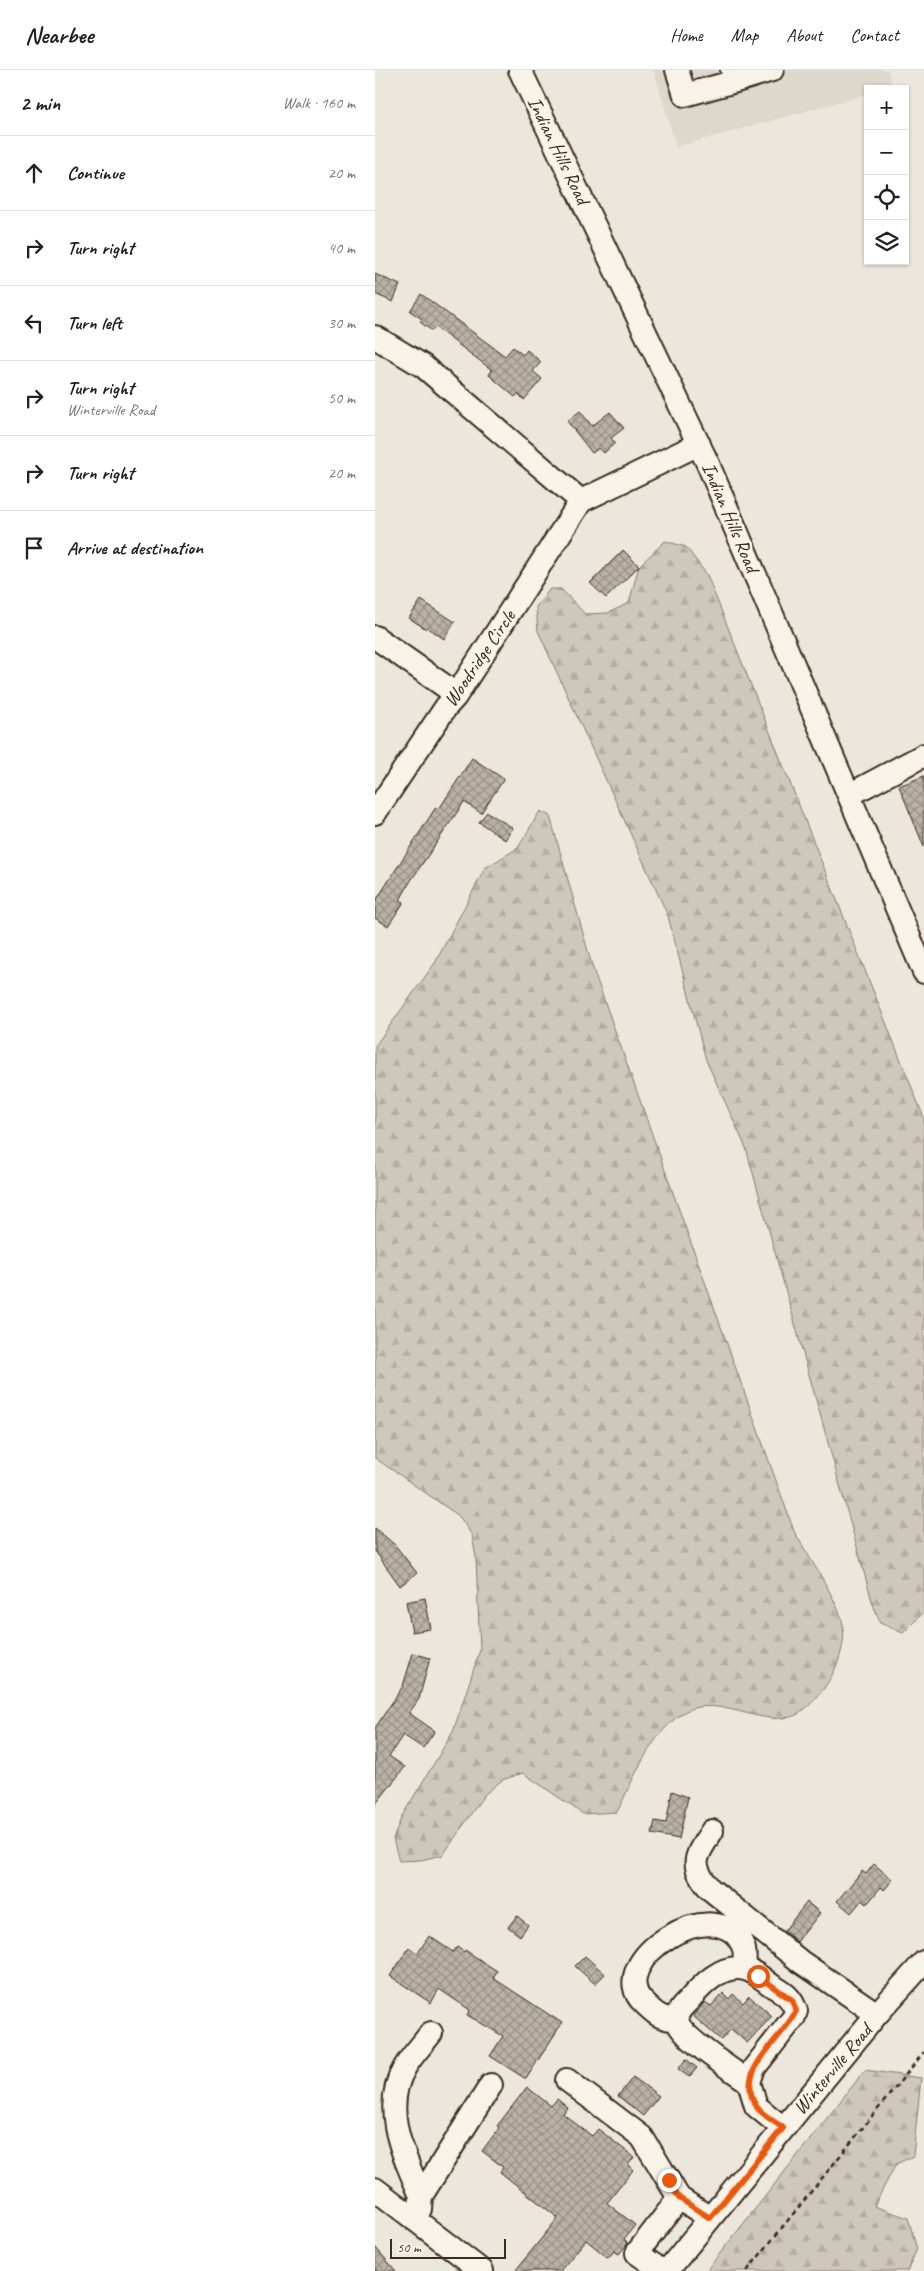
<!DOCTYPE html>
<html lang="en">
<head>
<meta charset="utf-8">
<style>
	:root { --surface:#fff; --page:#f6f6f6; --text:#202124; --muted:#757577; --line:#e0e0e0 }
	body { margin:0; font-family:Caveat,sans-serif; background:var(--page); color:var(--text) }
	.controls { position:absolute; right:15px; top:15px; display:grid; overflow:hidden; border-radius:0px; box-shadow:0 1px 4px #0004 }
	.controls button { width:45px; height:45px; display:grid; place-items:center; padding:0; border:0; border-bottom:1px solid var(--line); background:var(--surface); color:var(--text); font:25px sans-serif }
	.scale { position:absolute; left:15px; bottom:12px; width:116px; box-sizing:border-box; padding-left:5px; border:2px solid #3b2a1e; border-top:0; font-size:14px; line-height:18px; white-space:nowrap; color:#3b2a1e; -webkit-text-stroke:4px #f7f3e8; paint-order:stroke }
	.stop { position:absolute; width:15px; height:15px; margin:-11px; border:4px solid #ea580c; border-radius:50%; background:#fff }
	.stop.end { background:#ea580c; border-color:#fff; box-shadow:0 1px 5px #0008 }
	.list { margin:0; padding:0; list-style:none }
	h2 { display:flex; justify-content:space-between; align-items:center; height:65px; margin:0; padding:0 20px; font-size:21px }
	h2 small { font-size:16px; font-weight:400; color:var(--muted) }
	.list li { display:grid; grid-template-columns:32px 1fr auto; gap:15px; align-items:center; box-sizing:border-box; height:75px; padding:0 20px; border-top:1px solid var(--line) }
	.list b { display:block; font-size:19px; white-space:nowrap }
	.list p { margin:0; font-size:16px; white-space:nowrap; color:var(--muted) }
	.list em { font-size:16px; font-style:normal; color:var(--muted) }
	.icon { flex:none; width:28px; height:28px; fill:none; stroke:currentColor; stroke-width:2; stroke-linecap:round; stroke-linejoin:round }
	.map { position:relative; flex:none; width:549px; height:2201px; overflow:hidden }
	header { display:flex; align-items:center; gap:30px; box-sizing:border-box; height:70px; padding:0 25px; background:var(--surface); border-bottom:1px solid var(--line) }
	header strong { font-size:24px }
	nav { display:flex; gap:28px; margin-inline-start:auto; font-size:18px }
	main { display:flex }
	aside { flex:1; background:var(--surface) }
	.map>svg:first-child { display:block }
	.built { fill:#ddd7cc }
	.forest { fill:url(#forest-firs); stroke:#84796d }
	.building { fill:url(#building-cross-hatch); stroke:#3b2a1e }
	.lines { fill:none; stroke-linecap:round; stroke-linejoin:round }
	.minor-casing { stroke:#3b2a1e; stroke-width:26 }
	.path { stroke:#3b2a1e; stroke-width:2.5; stroke-dasharray:5 4; stroke-linecap:butt }
	.minor { stroke:#f7f3e8; stroke-width:22 }
	.route { stroke:#ea580c; stroke-width:6 }
	.labels { text-anchor:middle; stroke-width:5; stroke-linejoin:round; paint-order:stroke }
	.street-label { font-size:20px; fill:#3b2a1e; stroke:#f7f3e8 }
</style>
</head>
<body>
<header>
<strong>Nearbee</strong>
<nav><a>Home</a><a>Map</a><a>About</a><a>Contact</a></nav>
</header>
<main>
<aside>
<h2>2 min<small>Walk · 160 m</small></h2>
<ul class="list">
<li><svg class="icon" aria-label="ahead" viewBox="0 0 24 24"><path d="M12 20V5M6 11l6-6 6 6"/></svg><div><b>Continue</b></div><em>20 m</em></li>
<li><svg class="icon" aria-label="right" viewBox="0 0 24 24"><path d="M7 20v-9h11M14 6l5 5-5 5"/></svg><div><b>Turn right</b></div><em>40 m</em></li>
<li><svg class="icon" aria-label="left" viewBox="0 0 24 24"><path d="M17 20v-9H6M10 6l-5 5 5 5"/></svg><div><b>Turn left</b></div><em>30 m</em></li>
<li><svg class="icon" aria-label="right" viewBox="0 0 24 24"><path d="M7 20v-9h11M14 6l5 5-5 5"/></svg><div><b>Turn right</b><p>Winterville Road</p></div><em>50 m</em></li>
<li><svg class="icon" aria-label="right" viewBox="0 0 24 24"><path d="M7 20v-9h11M14 6l5 5-5 5"/></svg><div><b>Turn right</b></div><em>20 m</em></li>
<li><svg class="icon" aria-label="arrive" viewBox="0 0 24 24"><path d="M6 21V4h12l-3 4 3 4H6"/></svg><div><b>Arrive at destination</b></div></li>
</ul>
</aside>
<div class="map">
<svg width="549" height="2201" viewBox="0 0 549 2201">
	<defs>
		<pattern id="forest-firs" width="22" height="20" patternUnits="userSpaceOnUse" patternTransform="scale(1.25)"><rect width="22" height="20" fill="#cec8bc"/><path d="M5 1l3.5 6h-7zM16 11l3.5 6h-7z" fill="#b2aca1"/></pattern>
		<pattern id="building-cross-hatch" width="8" height="8" patternUnits="userSpaceOnUse" patternTransform="scale(1.25)"><rect width="8" height="8" fill="#bab2a7"/><path d="M0 0l8 8M0 8l8-8" fill="none" stroke="#989187"/></pattern>
	</defs>
	<rect width="100%" height="100%" fill="#ece7dc"/>
	<filter id="ink" filterUnits="userSpaceOnUse"><feTurbulence type="fractalNoise" baseFrequency=".02" numOctaves="2"/><feDisplacementMap in="SourceGraphic" scale="10" xChannelSelector="R" yChannelSelector="G"/><feConvolveMatrix kernelMatrix="1 2 1 2 8 2 1 2 1" color-interpolation-filters="sRGB"/></filter>
	<g filter="url(#ink)">
		<path class="built" d="M279 0H513L517 17 493 19V24L301 77Z"/>
		<path class="forest" d="M290 471 311 477 332 505 549 1048V1542L528 1563 505 1553 497 1531 371 1078 331 990 293 846 163 561 161 537 175 519H186L210 544 233 543 254 533 264 496Z
			M165 741 175 746 218 899 419 1461C434 1488 454 1516 465 1544 479 1577 450 1629 421 1645 415 1648 402 1649 395 1648 367 1645 331 1626 306 1644 274 1667 259 1708 242 1742L208 1744 148 1703 127 1710 109 1725 68 1785 46 1790 24 1791 18 1769 27 1746 78 1662 105 1580 101 1488 97 1465 84 1446 0 1388V976L60 893 110 798 143 778Z
			M490 2000 546 2008 538 2086 521 2094 499 2136 533 2148 542 2179 532 2201H331Z"/>
		<path class="building" d="M0 204 25 215 18 232 0 224Z
			M46 224 130 286 138 277 148 285 152 280 166 292 158 301 167 309 149 330 143 324 140 327 114 305 117 300 60 257 57 261 45 252 47 249 35 241Z
			M205 341 217 356 235 342 249 358 236 368 240 373 229 383 224 378 217 383 192 351Z
			M248 480 264 496 231 528 215 513Z
			M46 530 80 552 69 569 52 557 51 559 34 548Z
			M97 688 129 709 106 743 89 732 35 812 25 830 29 832 13 856 0 848V832L61 737 64 739Z
			M549 706V777L524 716Z
			M112 742 138 758 130 770 104 752Z
			M0 1458 20 1475 42 1503 25 1516 0 1481Z
			M50 1528 56 1559 37 1562 31 1532Z
			M38 1583 55 1588 44 1629 34 1643 60 1661 48 1678 28 1665 14 1686 30 1697 0 1735V1658L28 1616Z
			M297 1721 313 1727 304 1769 277 1764 280 1751 291 1753Z
			M499 1794 518 1810 509 1820 506 1817 492 1834 487 1830 476 1843 462 1831 487 1801 491 1804Z
			M432 1832 445 1843 422 1872 409 1861Z
			M142 1846 153 1855 145 1866 133 1857Z
			M54 1866 78 1882 82 1877 89 1882 90 1880 122 1901 118 1908 187 1953 151 2009 115 1986 128 1966 92 1945 95 1940 64 1919 56 1933 15 1906 34 1878 43 1883Z
			M210 1886 230 1904 220 1914 200 1896Z
			M348 1923 354 1929 358 1924 368 1933 374 1926 397 1946 372 1973 356 1959 346 1970 318 1946 330 1932 336 1936Z
			M311 1989 322 1998 314 2007 303 1999Z
			M258 2007 284 2026 268 2046 243 2026Z
			M152 2017 176 2036 182 2029 193 2038 188 2044 217 2066 223 2059 259 2087 253 2095 258 2100 232 2133 260 2155 249 2169 253 2173 244 2184 239 2181 233 2188 211 2170 185 2201H140L183 2148 125 2102 128 2097 107 2081 124 2058 122 2056Z
			M0 2177 21 2201H0Z"/>
		<g class="lines">
			<g class="minor-casing">
				<path id="minor" d="M145 0 333 394 549 902
					M302 0 310 25 361 11
					M357 0 361 11 397 0
					M0 267 48 296 206 431
					M0 567 71 617 80 627
					M474 725 549 685
					M0 743 71 637 80 627 206 431 324 374
					M337 1761C320 1787 314 1794 335 1819L426 1892 502 1944
					M302 1950C284 1948 282 1945 269 1933 225 1893 344 1817 368 1876 371 1882 369 1892 370 1899
					M192 2010 267 2067 304 2128
					M374 2012C359 2001 305 1967 302 1950 301 1943 308 1936 313 1931 326 1916 347 1893 370 1899 379 1901 388 1909 396 1915 409 1923 416 1926 421 1941L419 1947 379 1998 374 2012 381 2036 408 2058
					M0 2119 107 2201
					M46 2126C29 2086 5 2039 30 1997 37 1985 48 1974 56 1963
					M39 2149 45 2139 46 2126 116 2015
					M287 2201 262 2183 304 2128 335 2148
					M292 2201 502 1944 549 1892"/>
			</g>
			<path class="path" d="M372 2201 549 1982"/>
			<use href="#minor" class="minor"/>
		</g>
	</g>
	<g class="lines" filter="url(#ink)">
		<path class="route" d="M294 2110 304 2128 335 2148 408 2058C400 2052 386 2044 381 2036 359 1999 407 1971 421 1941L417 1930 383 1906"/>
	</g>
	<g class="labels">
		<g class="street-label">
			<text transform="translate(184 80) rotate(64)" y="7">Indian Hills Road</text>
			<text transform="translate(356 447) rotate(67)" y="7">Indian Hills Road</text>
			<text transform="translate(104 588) rotate(-56)" y="7">Woodridge Circle</text>
			<text transform="translate(457 1999) rotate(-50)" y="7">Winterville Road</text>
		</g>
	</g>
</svg>
<div class="controls">
<button>+</button>
<button>−</button>
<button><svg class="icon" aria-label="locate" viewBox="0 0 24 24"><circle cx="12" cy="12" r="6"/><path d="M12 2v4M12 18v4M2 12h4M18 12h4"/></svg></button>
<button><svg class="icon" aria-label="layers" viewBox="0 0 24 24"><path d="M12 4l9 5-9 5-9-5zM3 14l9 5 9-5"/></svg></button>
</div>
<div class="scale">50 m</div>
<div class="stop" style="left:383px;top:1906px"></div>
<div class="stop end" style="left:294px;top:2110px"></div>
</div>
</main>
</body>
</html>
